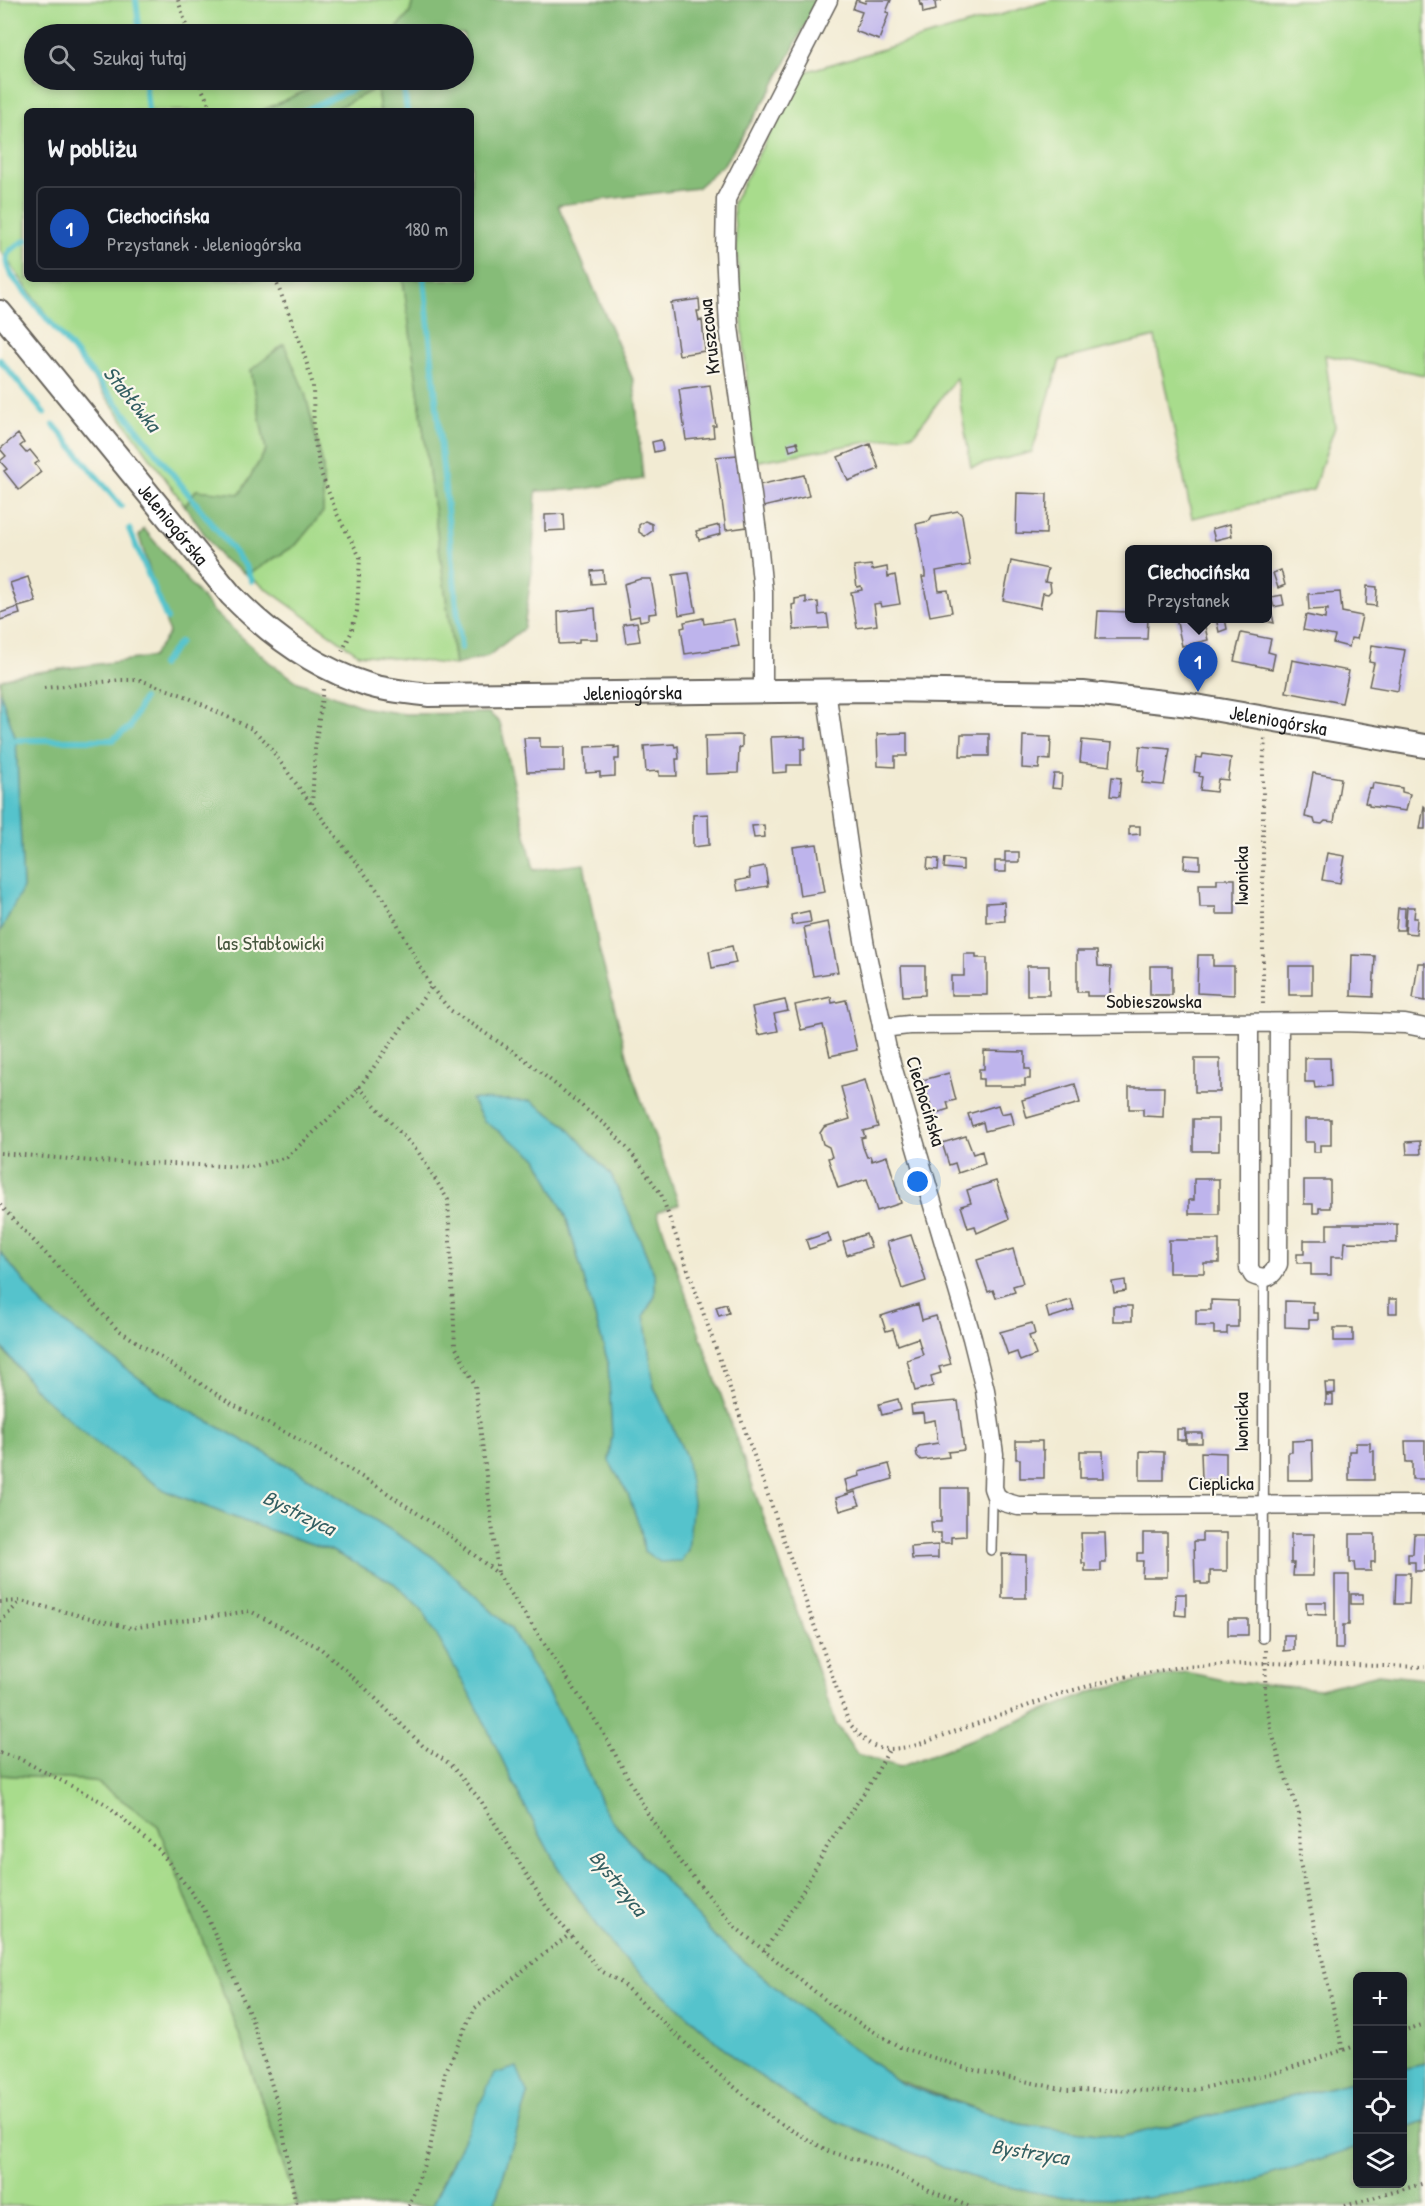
<!DOCTYPE html>
<html lang="pl">
<head>
<meta charset="utf-8">
<style>
	:root { --surface:#171b24; --page:#20242c; --text:#f1f3f6; --muted:#9ea1a6; --line:#363941; --accent:#2563eb }
	body { margin:0; font-family:"Patrick Hand",sans-serif; background:var(--page); color:var(--text) }
	.controls { position:absolute; right:18px; bottom:18px; display:grid; overflow:hidden; border-radius:9px; box-shadow:0 3px 9px #0003 }
	.controls button { width:54px; height:54px; display:grid; place-items:center; padding:0; border:0; border-bottom:2px solid var(--line); background:var(--surface); color:var(--text); font:30px sans-serif }
	.you { position:absolute; left:918px; top:1182px; width:21px; height:21px; margin:-15px; border:4px solid #fff; border-radius:50%; background:#1a73e8; box-shadow:0 0 0 9px #1a73e833 }
	.badge { display:grid; place-items:center; width:39px; height:39px; border-radius:50%; background:var(--accent); color:#fff; font-size:20px; font-weight:700 }
	.pin { position:absolute; translate:-50% -50px; filter:drop-shadow(0 2px 3px #0008) }
	.pin::after { content:''; position:absolute; top:32px; width:21px; height:18px; background:inherit; clip-path:polygon(0 0,100% 0,50% 100%) }
	.popup { position:absolute; left:1125px; top:545px; width:147px; height:78px; box-sizing:border-box; display:grid; place-content:center; border-radius:9px; background:var(--surface); filter:drop-shadow(0 2px 4px #0005); font-size:20px; white-space:nowrap; color:var(--muted) }
	.popup b { font-size:22px; color:var(--text) }
	.popup::after { content:''; position:absolute; left:50%; top:100%; margin-left:-12px; border:12px solid transparent; border-top-color:var(--surface) }
	.list { margin:0; padding:0; list-style:none }
	h2 { display:flex; justify-content:space-between; align-items:center; height:78px; margin:0; padding:0 24px; font-size:26px }
	h2 small { font-size:20px; font-weight:400; color:var(--muted) }
	.list li { display:grid; grid-template-columns:39px 1fr auto; gap:18px; align-items:center; box-sizing:border-box; height:84px; margin:0 12px 12px; padding:0 12px; border:2px solid var(--line); border-radius:9px }
	.list b { display:block; font-size:22px; white-space:nowrap }
	.list p { margin:0; font-size:20px; white-space:nowrap; color:var(--muted) }
	.list em { font-size:20px; font-style:normal; color:var(--muted) }
	.icon { flex:none; width:33px; height:33px; fill:none; stroke:currentColor; stroke-width:2; stroke-linecap:round; stroke-linejoin:round }
	.map { position:relative; flex:none; width:1425px; height:2206px; overflow:hidden }
	.search { position:absolute; background:var(--surface); box-shadow:0 3px 9px #0003; left:24px; top:24px; width:450px; height:66px; display:flex; align-items:center; gap:15px; box-sizing:border-box; padding:0 21px; border-radius:33px; color:var(--muted); font-size:22px }
	.panel { position:absolute; background:var(--surface); box-shadow:0 3px 9px #0003; left:24px; top:108px; width:450px; height:174px; border-radius:9px }
	.map>svg:first-child { display:block }
	.green { fill:#a8dc8c; stroke:#627c54; stroke-width:1.5 }
	.forest { fill:#86bc78; stroke:#516c4a; stroke-width:1.5; fill-rule:evenodd }
	.water { fill:#55c3cc; stroke:#387074; stroke-width:1.5 }
	.lines { fill:none; stroke-linecap:round; stroke-linejoin:round }
	.stream { stroke:#55c3cc; stroke-width:6 }
	.building { fill:#beb4ec }
	.service-casing { stroke:#67645c; stroke-width:12 }
	.minor-casing { stroke:#67645c; stroke-width:21 }
	.tertiary-casing { stroke:#67645c; stroke-width:26 }
	.path { stroke:#67645c; stroke-width:4; stroke-dasharray:1.5 4.5; stroke-linecap:butt }
	.service { stroke:#fff; stroke-width:9 }
	.minor { stroke:#fff; stroke-width:18 }
	.tertiary { stroke:#fff; stroke-width:22 }
	.labels { text-anchor:middle; stroke-width:4.5; stroke-linejoin:round; paint-order:stroke }
	.street-label { font-size:20px; fill:#1c1c1c; stroke:#fbf7ec }
	.park-label { font-size:20px; fill:#46563e; stroke:#fbf7ec }
	.water-label { font-size:21px; font-style:italic; fill:#335f62; stroke:#fbf7ec }
</style>
</head>
<body>
<div class="map">
<svg width="1425" height="2206" viewBox="0 0 1425 2206">
	<rect width="100%" height="100%" fill="#fbf7ec"/>
	<filter id="ink" filterUnits="userSpaceOnUse"><feTurbulence type="fractalNoise" baseFrequency=".0167" numOctaves="2"/><feDisplacementMap in="SourceGraphic" scale="12" xChannelSelector="R" yChannelSelector="G"/><feConvolveMatrix kernelMatrix="1 2 1 2 8 2 1 2 1" color-interpolation-filters="sRGB"/></filter>
	<filter id="wash" filterUnits="userSpaceOnUse"><feTurbulence type="fractalNoise" baseFrequency=".008" numOctaves="4" result="noise"/><feDisplacementMap in="SourceGraphic" scale="24" xChannelSelector="R" yChannelSelector="G"/><feGaussianBlur stdDeviation="1.35" result="paint"/><feColorMatrix in="noise" values="0 0 0 0 0 0 0 0 0 0 0 0 0 0 0 0 0 1.4 0 .05"/><feComposite in="paint" operator="in"/></filter>
	<g filter="url(#wash)">
		<rect width="100%" height="100%" fill="#f2ebd3"/>
		<path class="green" d="M0 0H413L410 13 392 34H34V80H330L261 111H27V279H403L455 665 358 654 247 575 296 545 323 512V465L305 393 251 370 266 450 240 495 196 490 185 506 0 250Z
			M1051 0H1425V375L1325 355 1335 427 1313 490 1192 518 1155 337 1060 360 1032 452 971 467 956 378 914 434 753 462 733 203 801 73Z
			M377 88 380 111H326Z
			M0 1775 95 1781 158 1826 239 2034 297 2206H0Z"/>
		<path class="forest" d="M413 0H818L772 89 724 164 697 188 558 205 634 382 643 479 584 489 536 491 532 569 524 628 488 656 455 665 403 279H471V111H380L377 88 331 111H261L330 80H464V34H392L410 13Z
			M284 344 305 393 323 465V512L296 545 247 575 221 558 185 506 196 490 240 494 266 450 251 370Z
			M144 529 215 613 269 662 298 682 366 708 405 714 489 713 500 723 534 870 584 864 599 949 633 1077 679 1204 657 1212 836 1724 857 1754 900 1767 1100 1689 1185 1672 1234 1682 1321 1689 1378 1674 1425 1679V2064L1403 2069 1402 1976H1358L1357 2081 1121 2137 1019 2124 897 2080 823 2027 715 1937 607 1815 561 1715 511 1629 433 1557 299 1472 163 1396 46 1309 0 1252V932L23 887 16 740 0 692V680L16 675 152 657 169 633 139 536ZM531 1101 564 1124 611 1175 632 1220 655 1276V1296L644 1315 654 1387 686 1457 644 1551 641 1530 628 1494 609 1461 612 1434 608 1362 566 1216 537 1158Z
			M0 1346 36 1390 166 1491 246 1522 330 1550 394 1583 422 1609 477 1707 521 1799 557 1866 588 1913 620 1955 742 2064 812 2111 886 2141 946 2168 990 2183 1059 2197 1146 2198 1242 2184 1357 2147 1358 2184H1402L1403 2129 1425 2121V2206H494L528 2095 453 2158 432 2206H298L239 2034 158 1826 95 1781 0 1775Z"/>
		<path class="water" d="M0 692 16 740 23 888 0 932Z
			M471 1099 531 1101 564 1124 611 1175 632 1220 655 1276V1296L644 1315 654 1387 686 1457 693 1502 688 1550 681 1561 660 1562 644 1551 641 1530 628 1494 609 1461 612 1434 608 1362 566 1216 537 1158 484 1121Z
			M0 1252 46 1309 163 1396 299 1472 433 1557 511 1629 561 1715 607 1815 715 1937 823 2027 902 2084 1019 2124 1121 2137 1357 2081V2147L1242 2184 1146 2198 1059 2197 990 2183 946 2168 886 2141 812 2111 742 2064 620 1955 588 1913 557 1866 521 1799 477 1707 422 1609 394 1583 330 1550 246 1522 166 1491 95 1442 36 1390 0 1345Z
			M1425 2064V2121L1403 2129V2069Z
			M517 2067 528 2095 494 2206H432L494 2074Z"/>
		<g class="lines">
			<path class="stream" d="M136 0 140 34
				M145 80 148 111
				M403 80 407 111
				M304 111 372 80
				M27 240C8 249 0 256 12 276L131 421 246 567 252 581
				M424 279 461 648
				M0 360 44 413
				M54 425 121 506
				M129 529 167 619
				M161 665 180 642
				M16 740H112L130 727 143 699"/>
		</g>
		<g id="blocks">
			<path class="building" d="M856 0 865 3 866 0H891L886 12 889 13 879 40 855 31 862 12 853 9Z
				M919 0H941V1L935 2 936 10 923 13 922 4 920 5Z
				M699 299 700 311H697L699 321 702 320 705 351 679 355 671 303Z
				M710 385 716 426H713L714 437 686 440 679 389Z
				M18 434 24 443 20 446 26 453 30 450 39 461 35 464 41 472 19 490 4 471 7 469 0 461 6 456 0 449Z
				M661 440 663 450 654 452 652 442Z
				M797 442 799 448 790 451 788 444Z
				M870 444 879 469 848 481 838 457Z
				M737 455 747 527 726 530 716 457Z
				M804 475 809 496 763 507 758 485Z
				M1017 493 1047 494 1046 534 1016 533Z
				M958 511 962 515 970 565 936 571 939 591 948 590 952 612 930 616 922 577H925V573L916 524 929 521 932 516Z
				M564 514 565 530 545 531V515Z
				M645 521 652 524V531L645 536 639 532V525Z
				M1230 524 1232 536 1215 540 1212 529Z
				M719 525 721 534 699 540 696 531Z
				M1011 561 1048 569 1045 582 1050 583 1051 591 1048 594 1043 593 1040 608 1003 600Z
				M871 565 872 570 887 567 888 577 895 575 900 604 881 607 880 603 874 604 877 625 857 628 851 592 862 590 861 586 857 587 854 567Z
				M603 570 604 583 592 584 591 571Z
				M1281 570 1285 585 1278 588 1273 573Z
				M687 573H689L696 612 679 615 673 575Z
				M28 577 36 602 18 607 10 583Z
				M640 579H651L657 613 649 614V619L640 621 639 616 630 618 624 584Z
				M1367 586 1377 587 1376 606 1366 605Z
				M1340 592 1342 612 1362 616 1357 639 1351 638 1349 647 1333 643 1335 636 1303 630 1306 615 1325 619 1326 609 1328 610V609L1309 610 1308 594Z
				M1282 595 1284 605 1274 607 1271 597Z
				M806 597V603L818 602 819 615 827 614 829 628 794 630 792 605 795 604V599Z
				M18 607 20 614 0 620V613Z
				M595 608 597 639H579V643L559 644 558 612Z
				M1267 609 1271 610 1274 623 1257 619 1267 618Z
				M1098 611 1129 612V618H1148L1147 639H1096Z
				M703 618 704 624 734 619 739 646 685 654 681 628 685 627 684 622Z
				M1176 618H1203L1208 640 1182 646Z
				M1216 618H1225L1227 629 1219 632Z
				M637 622 640 641 626 643 623 624Z
				M1241 633 1271 639 1268 652 1275 654 1272 669 1234 661Z
				M1372 645 1405 650 1398 691 1369 686 1374 663 1369 662Z
				M1292 660 1349 671 1342 703 1286 692Z
				M907 733V756H895V767L878 766 877 734Z
				M961 734H989V756H960Z
				M738 735 742 736V747L739 748 738 773 706 774 705 736Z
				M801 736V737H805V749H801V765H787V772L773 773 771 737Z
				M1023 736 1051 737 1050 760 1040 759 1039 769 1022 768Z
				M524 738H540V747H564V771L527 772Z
				M1082 740 1112 743 1110 766 1080 762Z
				M674 744 675 747 678 746 679 759H676L677 776H659V771L646 772 644 746Z
				M615 746 614 748 619 747V759H615V776L600 777V772L586 773 585 747Z
				M1140 746 1170 749 1164 785 1142 783 1144 771 1138 770Z
				M1203 754 1231 758 1228 780 1218 779 1216 792 1200 790 1202 777 1199 776 1200 773 1194 772 1196 757 1202 758Z
				M1313 773 1341 778 1334 822 1325 821 1322 824 1315 823 1314 819 1305 817Z
				M1054 774H1062L1061 789 1052 788Z
				M1112 777 1121 778 1119 797 1110 796Z
				M1373 783 1402 788V792L1410 794 1406 811 1369 806V804L1365 803 1369 788 1372 789Z
				M1424 806 1425 807V829H1420Z
				M708 814 709 845 693 847V815Z
				M764 825 765 837 754 838 752 826Z
				M1129 826H1140V834L1129 835Z
				M817 844 825 892 800 896 793 847Z
				M1005 852H1019V862H1006V872H995V861H1005Z
				M1327 853 1345 856 1340 883 1322 880Z
				M1185 855 1200 856V869L1184 868Z
				M928 858 939 859 938 870 927 869Z
				M945 858 963 860V870L944 868Z
				M765 866 768 886 738 891 736 881 750 878 749 869Z
				M1217 879H1235V914H1216V907H1200L1199 884H1217Z
				M1004 902 1005 921 986 922V903Z
				M1407 907H1415L1414 918H1417L1416 934 1405 933Z
				M1398 908H1405L1404 930H1396Z
				M809 911 811 922 792 925 791 915Z
				M828 922 838 972 813 976 804 927Z
				M732 946 736 963 712 968 709 951Z
				M1077 951H1097L1098 966 1111 967 1110 996H1087V992H1077Z
				M964 954H976V958H987V995H951V976H964Z
				M1198 955H1213V966H1234V995L1197 993Z
				M1352 955 1375 956 1373 997 1351 996Z
				M1418 963H1425V1001L1413 999Z
				M901 966H925V995L903 996Z
				M1027 966H1049V995H1027Z
				M1150 966H1172V995H1150Z
				M1289 966H1312V995H1289Z
				M831 997 832 1003 846 1000 857 1050 830 1056 823 1025 801 1030 795 1005Z
				M785 1000 788 1011 774 1014 778 1031 758 1035 752 1007Z
				M984 1051 1025 1052V1069H1030V1079H1025V1086H983V1079H979V1069H984Z
				M1305 1058H1330L1331 1086 1315 1088 1314 1082H1305Z
				M1195 1059H1220V1092H1195Z
				M949 1073 956 1100 947 1102 949 1109 933 1114 923 1080Z
				M865 1080 878 1127 863 1131 865 1137 861 1138 863 1147 867 1157 870 1156 872 1161 887 1156 901 1203 877 1211 867 1179 838 1188 828 1158 832 1157 829 1147 823 1144 820 1133 824 1127 850 1119 841 1087Z
				M1075 1084 1080 1103 1027 1118 1022 1100Z
				M1129 1087H1164L1163 1117 1143 1116V1109H1129Z
				M998 1105 1001 1114 1011 1112 1014 1124 985 1131 983 1122 972 1126 968 1114Z
				M1193 1119H1219V1151H1193Z
				M1305 1119H1331V1145H1320V1152H1314V1142H1305Z
				M966 1136 973 1154 982 1151 985 1164 958 1173 955 1163 949 1165 942 1143Z
				M1420 1141 1421 1154H1407L1406 1142Z
				M1194 1179H1219V1214H1189V1200H1194Z
				M1304 1180H1330V1208H1319V1213H1313V1204H1304Z
				M996 1181 1009 1219 977 1233 975 1226 968 1228 961 1206 971 1203 967 1190Z
				M1327 1224H1397V1243L1345 1242 1344 1257H1331V1275H1311V1263H1297V1254H1304V1240H1327Z
				M828 1233 831 1242 809 1249 806 1240Z
				M866 1234 871 1247 847 1255 843 1242Z
				M911 1235 926 1281 902 1289 887 1242Z
				M1169 1240H1219V1263H1204V1273H1169Z
				M1013 1249 1023 1283 1013 1286 1015 1292 996 1298 993 1290 988 1292 977 1260Z
				M1125 1280 1126 1291 1114 1293 1112 1282Z
				M1389 1299H1397V1313H1389Z
				M1071 1300 1074 1310 1049 1318 1046 1307Z
				M1211 1300 1238 1301V1327H1227V1334H1214V1326H1196V1310H1211Z
				M1285 1301 1313 1302V1313H1318V1320H1309V1328L1285 1327Z
				M726 1304 729 1313 719 1316 716 1307Z
				M918 1304 922 1320 936 1316 951 1364 939 1367 941 1373 931 1376 933 1386 915 1391 907 1360 923 1355 918 1338 898 1345 893 1329 886 1331 881 1316Z
				M1113 1306H1132V1321H1113Z
				M1032 1323 1035 1334 1029 1336 1036 1355 1020 1361 1017 1352 1008 1355 1000 1332Z
				M1334 1328H1353V1341H1334Z
				M1325 1383H1335V1393L1326 1394Z
				M1326 1395H1333V1405H1326Z
				M898 1399 901 1410 882 1415 879 1404Z
				M958 1401 964 1450 948 1452 949 1457 921 1460 917 1456 916 1450 919 1446 938 1443 935 1420 924 1422 923 1413 912 1414 911 1405Z
				M1177 1429H1185V1440H1177Z
				M1186 1433H1202V1443H1186Z
				M1312 1440 1313 1480H1288V1452H1292V1441Z
				M1016 1441H1042V1450H1044V1478H1020V1459H1016Z
				M1405 1441H1425V1479H1412V1462H1406Z
				M1356 1443H1370V1451H1374V1480H1349V1451H1356Z
				M1080 1451H1103L1104 1478H1080Z
				M1140 1451 1164 1452V1480H1140Z
				M1201 1452 1226 1453V1480H1202Z
				M889 1464 893 1479 848 1492 845 1480 860 1476 859 1472Z
				M941 1488H966V1536L951 1537V1543H941V1533H932L931 1522H941Z
				M855 1492 860 1505 840 1511 836 1498Z
				M1081 1533H1105L1106 1563H1101V1571H1085V1563H1082Z
				M1143 1533H1167V1577H1142L1143 1561H1137V1553H1143Z
				M1202 1533H1227V1571H1210V1584H1201V1582H1195L1194 1541H1202Z
				M1291 1534H1314L1313 1576H1293L1294 1563H1291Z
				M1350 1534H1375V1562H1371V1571H1355L1354 1562H1350Z
				M1414 1534H1425V1571H1415V1562H1408V1554H1413Z
				M938 1545V1558L912 1559 911 1547Z
				M1002 1554 1026 1555V1598H1002Z
				M1396 1573H1410L1409 1604H1395Z
				M1335 1575H1349V1625H1343V1649H1335Z
				M1176 1594H1186V1616L1175 1615Z
				M1351 1594H1363V1604H1351Z
				M1306 1602H1326V1615L1307 1614Z
				M1228 1619H1248V1635H1228Z
				M1284 1635H1294V1650L1284 1651Z"/>
		</g>
	</g>
	<g filter="url(#ink)">
		<use href="#blocks" fill-opacity="0" stroke="#67645c" stroke-width="1.5"/>
		<g class="lines">
			<g class="service-casing">
				<path id="service" d="M991 1550 992 1502 996 1496
					M1263 1638 1264 1278"/>
			</g>
			<g class="minor-casing">
				<path id="minor" d="M826 690 850 859 865 946 887 1049 972 1338 985 1390 994 1454 993 1488 996 1496 1004 1502 1018 1506 1425 1505
					M763 691V592L757 532 729 327 725 251 726 199 828 0
					M1249 1024V1268L1253 1275C1266 1281 1273 1276 1278 1264L1279 1023
					M882 1028 909 1025 1341 1022 1405 1024 1425 1028"/>
			</g>
			<g class="tertiary-casing">
				<g id="tertiary">
					<path id="s1" d="M0 312 231 595C270 635 315 668 369 685 388 691 409 692 428 695L878 690 1083 693 1190 705 1425 746"/>
				</g>
			</g>
			<path class="path" d="M178 0 189 34
				M198 80 212 111
				M275 279 302 347 313 385 314 438 321 473 337 514 360 557 357 611 351 633 341 654
				M44 688 121 680H140L185 696 252 729 265 741 311 804
				M323 689 315 749 312 805 384 899 431 987 450 1010 523 1058 609 1128 637 1160 661 1194 849 1723C873 1751 878 1752 914 1746L1063 1693 1118 1678 1180 1667 1266 1663 1425 1667
				M1263 1004V771L1265 738
				M358 1087 419 1153 448 1200 455 1346 475 1385 498 1573
				M0 1153 92 1161 251 1167 287 1157 353 1096 431 987
				M0 1205 117 1329 233 1405 309 1445 380 1488 448 1534 498 1574 603 1732 648 1814 678 1859 735 1927 839 2011 900 2047 969 2069 1066 2090 1189 2091 1278 2072 1358 2045
				M0 1602 21 1601 131 1628 250 1611 320 1648 365 1688 423 1746 450 1764 481 1801 546 1906 601 1971 619 1981 715 2071 773 2119 828 2151 888 2169 933 2192 968 2206
				M0 1622 21 1601
				M1266 1650 1265 1695 1271 1729 1280 1762 1299 1813 1300 1863 1343 2050
				M0 1753 18 1758 106 1804 159 1850 204 1909 251 2017 279 2109 296 2206
				M764 1951 795 1905 828 1845 872 1781 889 1750
				M1402 2031 1425 2024
				M409 2206 430 2148 445 2073 475 2008 570 1934
				M1345 2206 1425 2183"/>
			<use href="#service" class="service"/>
			<use href="#minor" class="minor"/>
			<use href="#tertiary" class="tertiary"/>
		</g>
	</g>
	<g class="labels">
		<g class="street-label">
			<text transform="translate(709 337) rotate(-96)" y="7">Kruszcowa</text>
			<text dy="7" stroke="none"><textPath href="#s1" startOffset="274">Jeleniogórska</textPath></text>
			<text dy="7" stroke="none"><textPath href="#s1" startOffset="796">Jeleniogórska</textPath></text>
			<text dy="7" stroke="none"><textPath href="#s1" startOffset="1444">Jeleniogórska</textPath></text>
			<text transform="translate(1241 876) rotate(-90)" y="7">Iwonicka</text>
			<text x="1154" y="1008">Sobieszowska</text>
			<text transform="translate(926 1101) rotate(73)" y="7">Ciechocińska</text>
			<text transform="translate(1241 1422) rotate(-90)" y="7">Iwonicka</text>
			<text x="1221" y="1490">Cieplicka</text>
		</g>
		<g class="park-label">
			<text x="271" y="950">las Stabłowicki</text>
		</g>
		<g class="water-label">
			<text transform="translate(132 399) rotate(51)" y="7">Stabłówka</text>
			<text transform="translate(299 1513) rotate(26)" y="7">Bystrzyca</text>
			<text transform="translate(618 1883) rotate(51)" y="7">Bystrzyca</text>
			<text transform="translate(1030 2152) rotate(9)" y="7">Bystrzyca</text>
		</g>
	</g>
</svg>
<div class="controls">
<button>+</button>
<button>−</button>
<button><svg class="icon" aria-label="locate" viewBox="0 0 24 24"><circle cx="12" cy="12" r="6"/><path d="M12 2v4M12 18v4M2 12h4M18 12h4"/></svg></button>
<button><svg class="icon" aria-label="layers" viewBox="0 0 24 24"><path d="M12 4l9 5-9 5-9-5zM3 14l9 5 9-5"/></svg></button>
</div>
<div class="you"></div>
<div class="pin badge" style="left:1198px;top:692px;background:#1a4fb4">1</div>
<div class="popup"><b>Ciechocińska</b>Przystanek</div>
<div class="search"><svg class="icon" aria-label="search" viewBox="0 0 24 24"><circle cx="10" cy="10" r="6"/><path d="M15 15l6 6"/></svg>Szukaj tutaj</div>
<section class="panel">
<h2>W pobliżu<small></small></h2>
<ul class="list">
<li><span class="badge" style="background:#1a4fb4">1</span><div><b>Ciechocińska</b><p>Przystanek · Jeleniogórska</p></div><em>180 m</em></li>
</ul>
</section>
</div>
</body>
</html>
